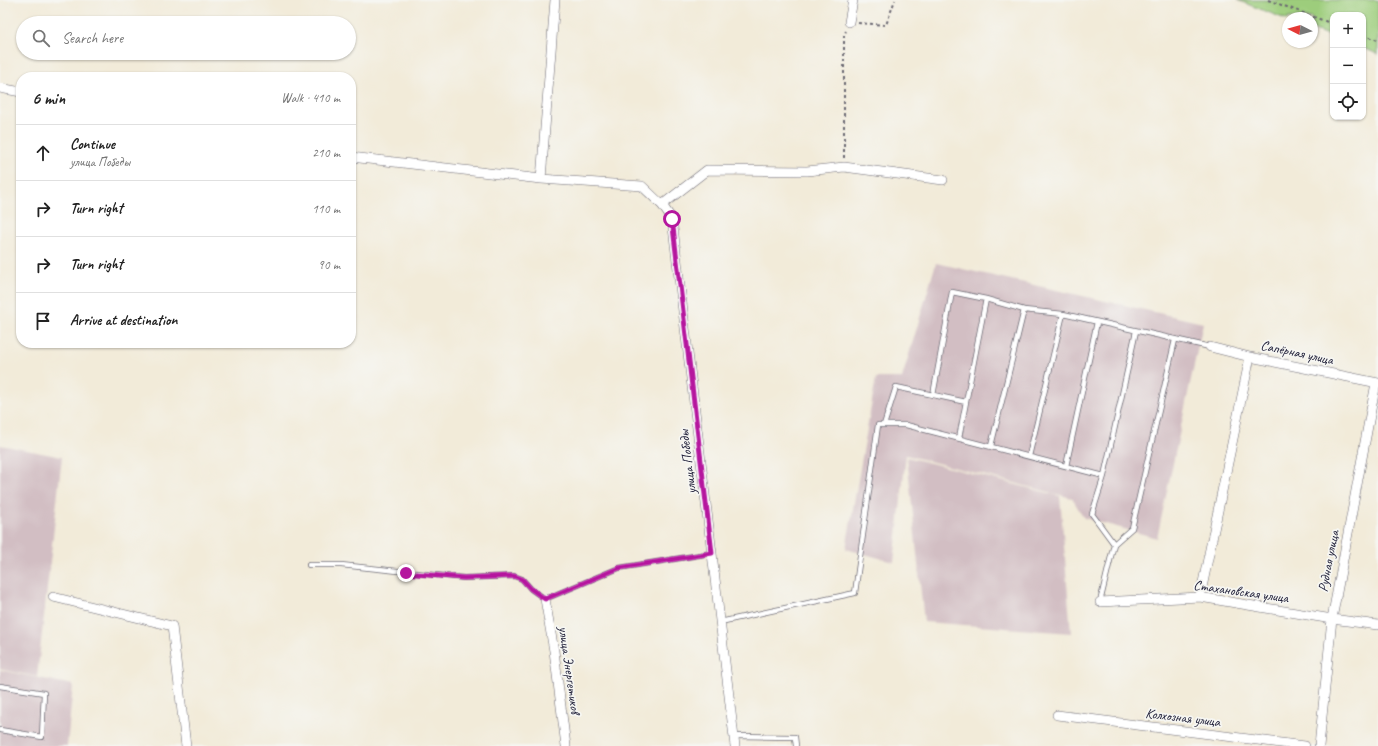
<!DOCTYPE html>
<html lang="en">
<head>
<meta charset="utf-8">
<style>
	:root { --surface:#fff; --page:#f2f2f2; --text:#222; --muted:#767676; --line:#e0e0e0 }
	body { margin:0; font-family:Caveat,sans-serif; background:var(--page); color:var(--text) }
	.controls { position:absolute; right:12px; top:12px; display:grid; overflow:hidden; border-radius:8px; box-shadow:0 1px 3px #0004 }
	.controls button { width:36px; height:36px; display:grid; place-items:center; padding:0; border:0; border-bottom:1px solid var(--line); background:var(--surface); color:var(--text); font:20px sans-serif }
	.compass { position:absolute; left:1282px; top:12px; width:36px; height:36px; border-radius:50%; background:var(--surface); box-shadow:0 1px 3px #0004; rotate:276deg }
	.stop { position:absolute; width:12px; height:12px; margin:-9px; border:3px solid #b5179e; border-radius:50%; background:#fff }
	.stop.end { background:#b5179e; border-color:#fff; box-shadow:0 1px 4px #0008 }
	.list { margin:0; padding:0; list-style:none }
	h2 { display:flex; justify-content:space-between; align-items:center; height:52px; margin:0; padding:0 16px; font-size:17px }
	h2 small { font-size:13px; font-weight:400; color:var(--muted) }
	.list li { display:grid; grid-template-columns:26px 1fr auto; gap:12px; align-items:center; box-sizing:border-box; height:56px; padding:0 16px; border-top:1px solid var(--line) }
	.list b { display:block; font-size:15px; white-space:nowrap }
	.list p { margin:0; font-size:13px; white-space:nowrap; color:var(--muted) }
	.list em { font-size:13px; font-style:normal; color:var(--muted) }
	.icon { flex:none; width:22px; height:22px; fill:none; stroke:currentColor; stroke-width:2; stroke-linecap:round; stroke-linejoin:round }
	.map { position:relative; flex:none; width:1378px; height:746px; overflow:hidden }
	.search { position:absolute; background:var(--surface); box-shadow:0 1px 3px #0004; left:16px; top:16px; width:340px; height:44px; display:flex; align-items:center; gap:10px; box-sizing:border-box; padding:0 14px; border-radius:22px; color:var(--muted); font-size:15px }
	.panel { position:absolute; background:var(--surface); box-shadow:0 1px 3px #0004; left:16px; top:72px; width:340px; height:276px; border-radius:16px }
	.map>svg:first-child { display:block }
	.industrial { fill:#d2bec3 }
	.green { fill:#9dcd7c; stroke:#60785c }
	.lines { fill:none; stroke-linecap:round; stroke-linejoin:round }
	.service-casing { stroke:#6b6872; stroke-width:6 }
	.minor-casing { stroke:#6b6872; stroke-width:10 }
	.path { stroke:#6b6872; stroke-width:2; stroke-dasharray:3 3; stroke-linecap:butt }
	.service { stroke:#fff; stroke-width:4.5 }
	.minor { stroke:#fff; stroke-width:9 }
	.route { stroke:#b5179e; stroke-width:5 }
	.labels { text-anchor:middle; stroke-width:3.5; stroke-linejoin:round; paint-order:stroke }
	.street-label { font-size:14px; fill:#22223b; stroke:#f6f6f2 }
</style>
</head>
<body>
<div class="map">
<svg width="1378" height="746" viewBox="0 0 1378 746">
	<rect width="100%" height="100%" fill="#f6f6f2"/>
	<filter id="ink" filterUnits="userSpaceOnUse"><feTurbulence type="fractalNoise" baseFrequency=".025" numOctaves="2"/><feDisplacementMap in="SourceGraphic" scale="8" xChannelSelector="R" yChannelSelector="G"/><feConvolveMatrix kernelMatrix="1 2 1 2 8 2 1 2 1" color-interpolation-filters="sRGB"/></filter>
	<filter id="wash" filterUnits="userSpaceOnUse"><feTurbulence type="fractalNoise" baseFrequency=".012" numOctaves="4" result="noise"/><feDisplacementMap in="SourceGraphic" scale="16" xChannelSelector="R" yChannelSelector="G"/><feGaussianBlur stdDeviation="0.9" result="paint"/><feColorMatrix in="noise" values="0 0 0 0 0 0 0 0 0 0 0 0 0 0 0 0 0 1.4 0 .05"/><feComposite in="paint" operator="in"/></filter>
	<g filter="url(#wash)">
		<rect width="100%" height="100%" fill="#f2ebd9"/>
		<path class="industrial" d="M936 263 1203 323 1157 538 1084 518 1072 498 906 455 894 562 846 549 876 378H902Z
			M0 445 62 457 37 677 0 669Z
			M907 457 1060 496 1071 633 924 622Z
			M0 670 73 685 67 746H0Z"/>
		<path class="green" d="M1237 0H1378V54L1363 48V15H1333V37L1312 29V18H1288V20Z"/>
	</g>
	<g filter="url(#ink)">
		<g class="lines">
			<g class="service-casing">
				<path id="service" d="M933 395 952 292 986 299
					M884 425 896 387 966 402
					M959 438 986 299 1024 310
					M991 446 1024 310 1063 314 1210 347
					M1029 456 1063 314
					M1066 466 1097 322
					M1114 544 1132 528 1175 340
					M309 565H341L464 578 514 576 522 579 531 589 545 599 619 568 712 553
					M1100 602 1114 544 1092 514 1104 476 1136 331
					M720 622 855 593 878 425H906L1104 476
					M0 686 44 693 42 737 0 730
					M734 736 795 737 796 746"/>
			</g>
			<g class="minor-casing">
				<path id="minor" d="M849 22 853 0
					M0 88 21 92
					M351 157 541 179 642 186 662 205 672 219 735 746
					M541 179 555 0
					M662 205 707 170 807 171 844 167 943 180
					M1210 347 1250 357 1378 383
					M53 597 172 626 186 746
					M1200 597 1250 357
					M545 599 554 651 566 746
					M1100 602 1200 597 1332 619 1378 625
					M1057 715 1305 746
					M1319 746 1332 619 1376 383"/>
			</g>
			<path class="path" d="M1268 0 1333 24
				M858 23 886 25 895 0
				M1363 35 1378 40
				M844 158V35L846 31"/>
			<use href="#service" class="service"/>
			<use href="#minor" class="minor"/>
		</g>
	</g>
	<g class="lines" filter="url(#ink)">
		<path class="route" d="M406 573 464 578 514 576 522 579 531 589 545 599 619 568 712 553 672 219"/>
	</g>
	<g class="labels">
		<g class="street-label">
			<text transform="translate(1297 352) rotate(12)" y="5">Сапёрная улица</text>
			<text transform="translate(687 462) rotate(-97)" y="5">улица Победы</text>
			<text transform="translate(1328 561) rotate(-79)" y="5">Рудная улица</text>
			<text transform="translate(1241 591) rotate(8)" y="5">Стахановская улица</text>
			<text transform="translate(570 670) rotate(82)" y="5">улица Энергетиков</text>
			<text transform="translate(1183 717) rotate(7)" y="5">Колхозная улица</text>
		</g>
	</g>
</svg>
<div class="controls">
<button>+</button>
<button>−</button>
<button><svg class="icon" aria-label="locate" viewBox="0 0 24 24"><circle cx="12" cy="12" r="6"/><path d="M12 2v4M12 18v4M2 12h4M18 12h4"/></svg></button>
</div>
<svg class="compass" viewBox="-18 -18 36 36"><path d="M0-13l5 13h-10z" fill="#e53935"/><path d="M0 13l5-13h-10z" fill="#767676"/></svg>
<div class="stop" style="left:672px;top:219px"></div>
<div class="stop end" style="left:406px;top:573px"></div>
<div class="search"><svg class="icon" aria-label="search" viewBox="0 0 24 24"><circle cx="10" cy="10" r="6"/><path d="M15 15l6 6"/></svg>Search here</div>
<section class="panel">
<h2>6 min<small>Walk · 410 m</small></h2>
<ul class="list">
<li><svg class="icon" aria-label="ahead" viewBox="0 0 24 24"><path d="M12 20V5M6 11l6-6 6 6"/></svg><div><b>Continue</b><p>улица Победы</p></div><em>210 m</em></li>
<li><svg class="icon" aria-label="right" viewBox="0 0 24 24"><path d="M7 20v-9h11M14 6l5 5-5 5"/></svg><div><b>Turn right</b></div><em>110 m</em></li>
<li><svg class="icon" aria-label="right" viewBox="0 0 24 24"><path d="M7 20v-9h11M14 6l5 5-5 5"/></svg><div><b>Turn right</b></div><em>90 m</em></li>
<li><svg class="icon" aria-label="arrive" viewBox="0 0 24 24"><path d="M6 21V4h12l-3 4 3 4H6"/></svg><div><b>Arrive at destination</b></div></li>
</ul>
</section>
</div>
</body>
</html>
